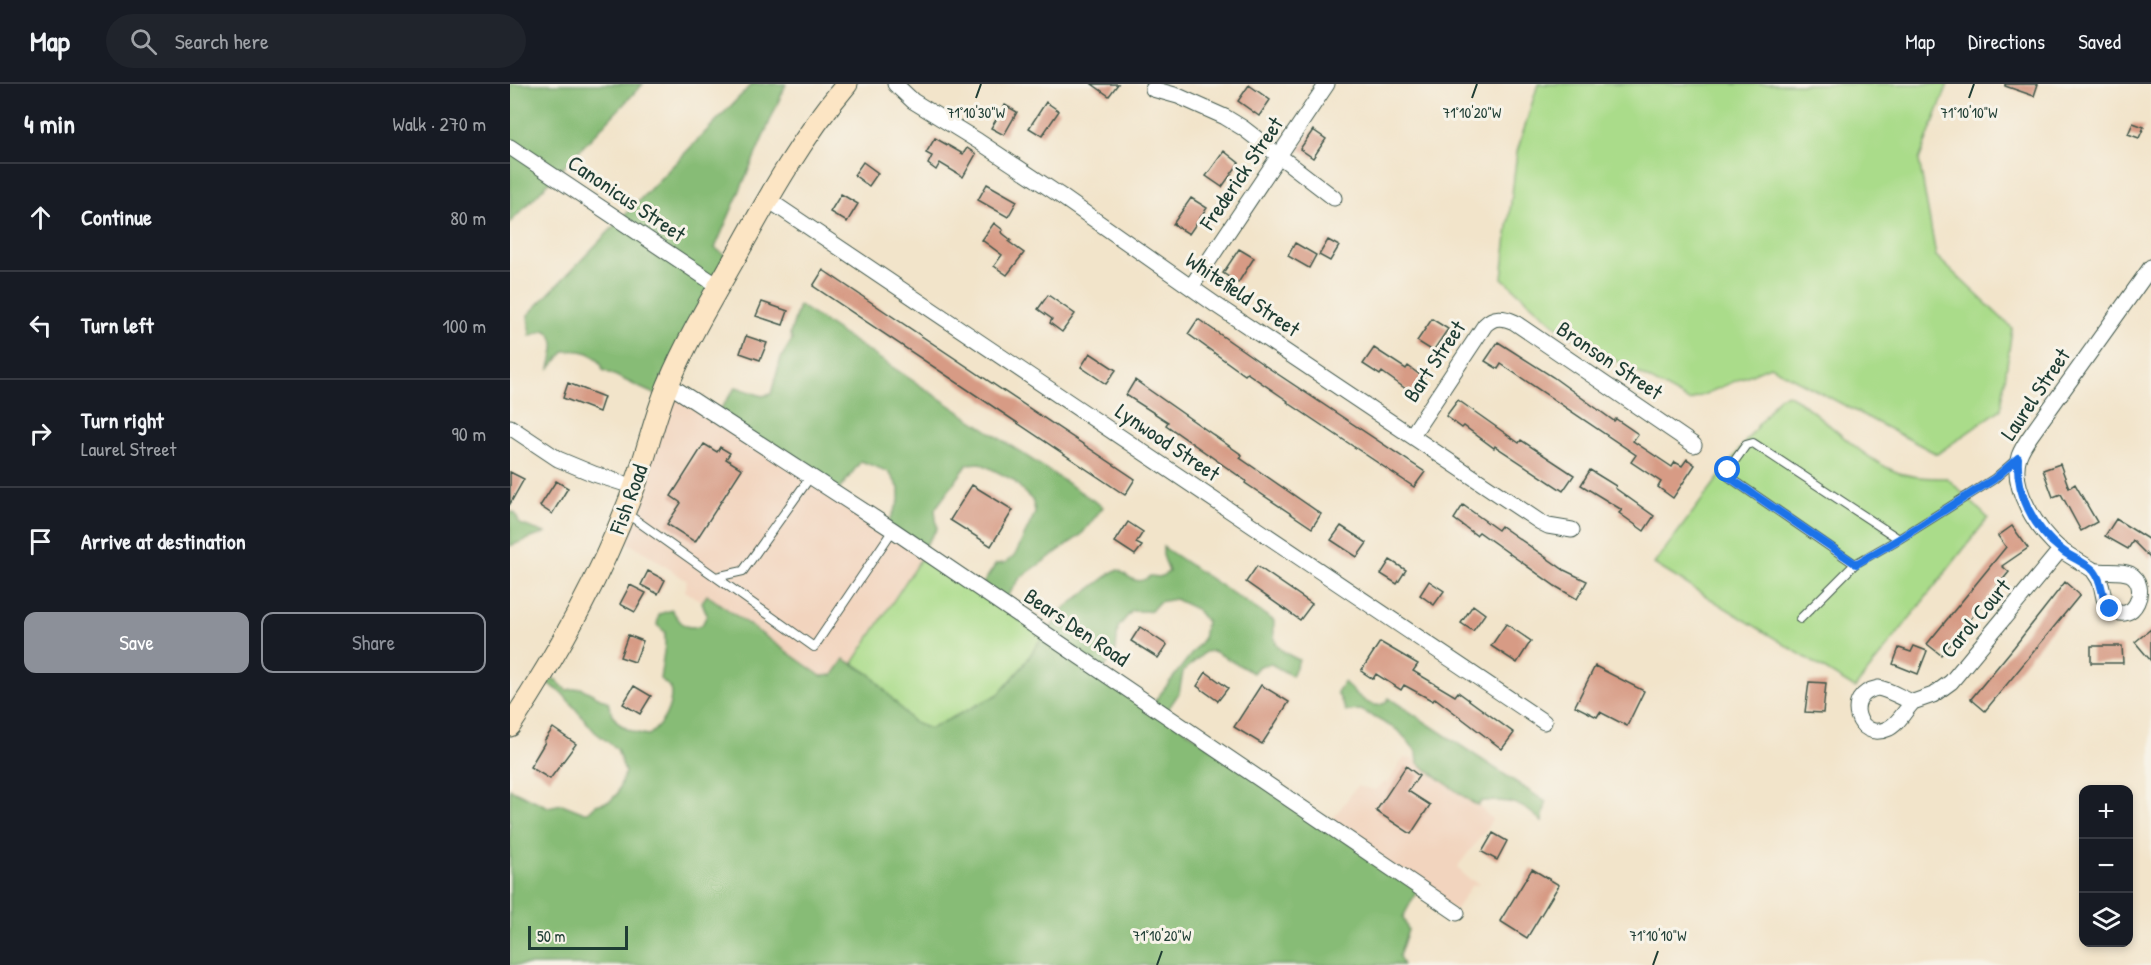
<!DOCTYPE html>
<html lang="en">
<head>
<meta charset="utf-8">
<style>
	:root { --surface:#171b24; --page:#20242c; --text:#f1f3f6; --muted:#9ea1a6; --line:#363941; --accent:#8c9099 }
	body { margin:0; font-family:"Patrick Hand",sans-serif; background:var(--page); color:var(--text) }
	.controls { position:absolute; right:18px; bottom:18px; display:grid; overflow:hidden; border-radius:12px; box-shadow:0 3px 9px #0003 }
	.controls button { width:54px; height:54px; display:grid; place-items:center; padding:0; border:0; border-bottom:2px solid var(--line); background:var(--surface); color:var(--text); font:30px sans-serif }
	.scale { position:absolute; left:18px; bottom:15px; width:100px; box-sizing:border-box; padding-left:6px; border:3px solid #1f3d34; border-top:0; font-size:16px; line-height:21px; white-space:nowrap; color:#1f3d34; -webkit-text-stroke:4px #f7f3e8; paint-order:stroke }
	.stop { position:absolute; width:18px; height:18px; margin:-14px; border:4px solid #1a73e8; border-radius:50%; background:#fff }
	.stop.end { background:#1a73e8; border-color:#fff; box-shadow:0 2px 6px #0008 }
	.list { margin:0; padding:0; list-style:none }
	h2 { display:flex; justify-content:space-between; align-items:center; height:78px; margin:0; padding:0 24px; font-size:26px }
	h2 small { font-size:20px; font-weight:400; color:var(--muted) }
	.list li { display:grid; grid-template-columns:39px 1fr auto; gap:18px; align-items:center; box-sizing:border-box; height:108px; padding:0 24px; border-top:2px solid var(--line) }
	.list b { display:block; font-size:22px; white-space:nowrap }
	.list p { margin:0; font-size:20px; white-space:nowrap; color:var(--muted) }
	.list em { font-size:20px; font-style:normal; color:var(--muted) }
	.actions { display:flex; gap:12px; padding:18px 24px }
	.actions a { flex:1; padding:14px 0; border:2px solid var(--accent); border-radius:12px; text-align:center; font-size:21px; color:var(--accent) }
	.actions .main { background:var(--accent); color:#fff }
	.icon { flex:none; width:33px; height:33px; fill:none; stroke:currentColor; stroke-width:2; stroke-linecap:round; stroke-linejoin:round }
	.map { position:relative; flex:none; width:1641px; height:881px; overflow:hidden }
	header { display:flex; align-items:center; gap:36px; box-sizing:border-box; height:84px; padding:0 30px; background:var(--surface); border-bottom:2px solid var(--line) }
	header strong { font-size:28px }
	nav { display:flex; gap:33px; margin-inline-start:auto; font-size:21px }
	.search { width:420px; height:54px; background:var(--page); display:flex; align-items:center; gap:15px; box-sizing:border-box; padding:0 21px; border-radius:33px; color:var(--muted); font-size:22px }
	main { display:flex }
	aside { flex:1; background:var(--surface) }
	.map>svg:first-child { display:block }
	.built { fill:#f2d4be }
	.green { fill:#aadc8a; stroke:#648c5f; stroke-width:1.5 }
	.forest { fill:#87bc76; stroke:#537c55; stroke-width:1.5; fill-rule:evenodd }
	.building { fill:#d79b85 }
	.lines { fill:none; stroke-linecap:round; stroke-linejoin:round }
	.service-casing { stroke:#3f564a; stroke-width:10 }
	.minor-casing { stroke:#3f564a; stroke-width:17 }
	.secondary-casing { stroke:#3f564a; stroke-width:23 }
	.service { stroke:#fff; stroke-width:8 }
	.minor { stroke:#fff; stroke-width:15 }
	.secondary { stroke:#fce5c4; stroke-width:21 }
	.route { stroke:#1a73e8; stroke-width:8 }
	.ticks { fill:none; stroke:#1f3d34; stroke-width:2 }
	.labels { text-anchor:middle; stroke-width:6; stroke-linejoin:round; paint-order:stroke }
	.street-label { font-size:22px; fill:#1f3d34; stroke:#f7f3e8 }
	.ticks-label { font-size:15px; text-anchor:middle; fill:#1f3d34; stroke:#f7f3e8; stroke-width:6; stroke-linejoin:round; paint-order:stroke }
</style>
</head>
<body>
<header>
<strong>Map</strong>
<div class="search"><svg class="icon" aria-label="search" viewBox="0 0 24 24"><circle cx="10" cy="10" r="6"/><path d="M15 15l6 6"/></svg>Search here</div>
<nav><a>Map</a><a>Directions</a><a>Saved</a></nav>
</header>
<main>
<aside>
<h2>4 min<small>Walk · 270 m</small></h2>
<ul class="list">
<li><svg class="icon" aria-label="ahead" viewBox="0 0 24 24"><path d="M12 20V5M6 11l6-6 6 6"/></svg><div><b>Continue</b></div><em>80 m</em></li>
<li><svg class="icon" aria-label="left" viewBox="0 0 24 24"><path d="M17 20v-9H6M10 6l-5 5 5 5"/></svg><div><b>Turn left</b></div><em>100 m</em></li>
<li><svg class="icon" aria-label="right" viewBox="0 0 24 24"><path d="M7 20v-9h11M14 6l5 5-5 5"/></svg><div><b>Turn right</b><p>Laurel Street</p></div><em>90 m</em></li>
<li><svg class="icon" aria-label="arrive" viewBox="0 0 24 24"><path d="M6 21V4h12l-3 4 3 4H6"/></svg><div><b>Arrive at destination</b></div></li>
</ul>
<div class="actions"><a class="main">Save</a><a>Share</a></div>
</aside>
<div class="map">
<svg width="1641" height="881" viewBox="0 0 1641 881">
	<rect width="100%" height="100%" fill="#f7f3e8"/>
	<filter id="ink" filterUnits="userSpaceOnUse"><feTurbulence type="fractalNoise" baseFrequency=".0167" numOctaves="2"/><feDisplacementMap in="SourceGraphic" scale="12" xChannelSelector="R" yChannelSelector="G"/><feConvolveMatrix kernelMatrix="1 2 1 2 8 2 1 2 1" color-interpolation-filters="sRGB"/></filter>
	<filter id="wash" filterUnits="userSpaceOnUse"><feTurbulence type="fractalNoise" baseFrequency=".008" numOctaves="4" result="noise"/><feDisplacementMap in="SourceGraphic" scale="24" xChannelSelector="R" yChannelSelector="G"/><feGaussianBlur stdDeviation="1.35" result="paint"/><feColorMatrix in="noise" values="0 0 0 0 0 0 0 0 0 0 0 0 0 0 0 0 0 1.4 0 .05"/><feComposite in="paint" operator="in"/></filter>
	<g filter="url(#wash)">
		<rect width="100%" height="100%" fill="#f2e4ca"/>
		<path class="built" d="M161 303 413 470 343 579 334 575 323 591 311 592 197 512 192 518 175 507 177 497 130 465 107 455Z
			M894 674 904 675 968 721 982 735 976 746 947 783 957 794 970 800 961 802 945 827 819 740 847 702 866 706 873 699H878Z"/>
		<path class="green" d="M1028 0H1438L1409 76 1426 172 1502 244 1491 325 1427 370 1260 282 1179 317 1052 247 992 194 1007 68Z
			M1278 310C1315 332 1343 368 1382 386 1398 394 1420 394 1437 394L1478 434 1345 604 1144 480 1269 313Z
			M413 471 533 552 513 582 489 610 420 645 403 639 360 590 343 579Z"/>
		<path class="forest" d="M0 0H133L0 139Z
			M242 0H276L205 164 222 176 154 314C132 306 114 295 93 286 89 268 71 265 55 267L40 284C43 270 50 255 35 246L20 252 18 231Z
			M289 221 593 423 571 451 510 494 495 516 472 501 486 480 495 479 505 471 525 429 523 417 503 396 470 379 458 380 425 425 427 445 414 463 376 444 389 417V404L379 388 351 377 326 410 208 328 226 303 252 312 261 310 271 274 282 256 280 250Z
			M0 427 5 429 10 440 35 449 0 462Z
			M653 463 764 537C762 561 767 566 789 576L782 592 761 580 749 582 743 589 704 567 695 568 673 588 669 609 654 631 908 805 893 833 898 846 889 872 893 881H0V705L38 723 52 720 72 728H78L86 721 100 717 107 710 115 688 107 665 85 648 52 609 30 594 32 591 46 596 56 606 71 604 98 618C102 639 118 649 139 651 154 639 162 624 161 604L150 595 155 561V548L147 541 149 530 162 526C171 540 175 547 192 541L197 531 192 518 197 511 311 592 323 591 334 575 360 590 403 638 420 645 489 610 513 582 533 552 537 551 552 526 604 487 609 486C620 494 628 502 640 492L650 493 659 488 653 471ZM665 515 686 525 696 537 693 555 641 622 591 589 606 566 608 543 622 527H641L649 518Z
			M834 598C844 608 866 634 879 614L1036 718 1032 738C1012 718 999 716 972 717L968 721 963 719 908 679 907 668 889 647 851 626 836 627 827 608Z"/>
		<g id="blocks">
			<path class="building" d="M582 0H608L599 12Z
				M1495 0H1528L1524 12 1495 2Z
				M739 1 760 16 749 32 728 17Z
				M536 18 549 27 532 52 519 44Z
				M495 21 507 28 494 51 481 44Z
				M1623 39 1634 43 1629 54 1618 50Z
				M803 46 816 55 803 74 790 65Z
				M425 54 453 70 457 64 466 70 453 93 430 79 426 86 418 80 422 72 416 69Z
				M714 67 729 79 712 103 696 92Z
				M353 78 368 89 359 102 344 91Z
				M477 100 507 117 498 133 468 116Z
				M331 110 348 120 337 138 320 128Z
				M681 114 697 124 679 150 663 140Z
				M484 139 493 146 491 148 501 156 499 158 514 169 497 191 484 182 492 171 472 156Z
				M818 156 829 162 820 177 809 171Z
				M785 159 806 171 799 184 778 172Z
				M729 165 744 174 728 199 713 189Z
				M313 186 625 395 615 411 303 202Z
				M538 211 565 230 552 248 540 239 542 235 528 225Z
				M252 218 278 227 273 241 246 232Z
				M688 235 754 281 915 388 904 403 777 318 778 317 737 289 735 291 678 250Z
				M922 235 938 245 923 267 907 257Z
				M236 252 257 259 250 276 230 269Z
				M988 258 1043 293 1104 337 1106 335 1128 350 1123 357 1162 383 1165 378 1172 382 1177 375 1185 381 1163 414 1148 403 1151 398 1121 378 1126 371 991 280 988 285 975 277Z
				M864 264 896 285 898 282 914 294 903 310 872 288 870 291 853 280Z
				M580 269 606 286 596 300 571 283Z
				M625 296 732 371 730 374 811 430 802 444 735 399 736 397 656 341 658 338 616 311Z
				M58 299 94 313 89 328 53 314Z
				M948 316 1009 359 1011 356 1064 391 1053 407 985 362 984 364 954 342 952 344 936 332Z
				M194 360 207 368 210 363 220 369 216 375 232 385 185 458 157 440 171 419 161 412Z
				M1550 380 1559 404 1565 400 1587 438 1571 447 1551 410 1543 413 1533 386Z
				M1080 386 1106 402 1105 404 1144 432 1134 447 1109 429 1112 426 1071 401Z
				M0 388 14 395 0 420Z
				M46 397 58 404 42 430 30 422Z
				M462 401 503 426 481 462 440 436Z
				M953 421 988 446 991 442 1054 486 1077 497 1067 515 1045 502 969 448 966 451 944 435Z
				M1606 435 1641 457V475L1623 457 1618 465 1595 452Z
				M618 438 633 448 626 459 632 462 625 471 605 458Z
				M831 442 857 459 847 473 821 456Z
				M1502 442 1518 464 1492 482 1499 488 1431 571 1417 560 1496 463 1488 452Z
				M880 476 896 486 887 500 871 490Z
				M747 482 802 520 790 536 736 498Z
				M138 487 155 496 148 510 131 501Z
				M919 497 934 507 924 521 910 511Z
				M1555 498 1570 511 1475 627 1461 615 1504 563Z
				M120 501 136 509 125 528 110 520Z
				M963 521 975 530 963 547 951 539Z
				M996 540 1021 557 1007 579 981 562Z
				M630 543 657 561 648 574 621 557Z
				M1641 545V577L1625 558Z
				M118 551 133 557 125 578 110 573Z
				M870 558 908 580 903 587 945 612 948 608 1004 649 992 665 925 614 923 617 894 601 891 606 866 590 863 595 851 587Z
				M1404 562 1417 567 1408 590 1383 580 1389 564 1401 568Z
				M1581 562H1612L1613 579H1581Z
				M1085 582 1134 607 1117 642 1090 628 1087 633 1065 622Z
				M696 588 718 604 708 617 687 602Z
				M1299 598 1316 599 1313 629 1295 628Z
				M751 601 779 618 752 660 724 643Z
				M124 602 141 612 130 630 113 620Z
				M43 644 66 660 40 695 20 683 35 658 34 657Z
				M896 682 909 692 898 707 920 721 901 750 866 727Z
				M983 749 997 757 987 776 972 768Z
				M1022 785 1049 801 1017 854 990 837Z"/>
		</g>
	</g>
	<g filter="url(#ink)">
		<use href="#blocks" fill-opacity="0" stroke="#3f564a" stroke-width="1.5"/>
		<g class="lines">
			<g class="service-casing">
				<path id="service" d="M116 429 304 563 383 446
					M1345 480 1219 393 1218 386 1236 361 1243 359 1389 455
					M206 493 233 487 301 392
					M1290 535 1345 480 1389 455 1484 395 1507 375"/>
			</g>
			<g class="minor-casing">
				<path id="minor" d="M385 0 403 17 468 57 548 110 706 221 1030 438 1038 442 1062 446
					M643 5 668 12 715 33 733 44 824 114
					M0 63 208 202
					M257 115 1034 638
					M681 203 817 0
					M158 300 383 446 947 829
					M0 343 48 375 84 390 125 403
					M902 351 975 241C984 232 993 233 1004 238L1184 361
					M1583 486C1572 479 1561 473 1551 466 1528 447 1499 403 1509 372 1512 364 1516 358 1521 351L1641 183
					M1583 486C1595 489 1609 486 1620 490 1641 501 1624 544 1600 524 1592 518 1594 507 1590 498 1589 494 1585 490 1583 486Z
					M1368 604C1380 606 1391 614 1403 618 1395 626 1388 641 1377 645 1349 658 1331 611 1368 604Z
					M1403 618 1423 611 1441 598 1551 465"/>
			</g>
			<g class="secondary-casing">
				<path id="secondary" d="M0 642C49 568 93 488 124 404 137 370 144 334 158 301 177 256 202 214 226 172 259 112 292 53 337 0"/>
			</g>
			<use href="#service" class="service"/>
			<use href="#minor" class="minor"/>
			<use href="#secondary" class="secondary"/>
		</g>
	</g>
	<g class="lines" filter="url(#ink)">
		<path class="route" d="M1218 386 1219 393 1223 396 1346 480 1389 455 1484 395 1508 374C1506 409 1523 445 1553 467 1562 474 1576 479 1584 487 1594 499 1590 514 1600 525"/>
	</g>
	<path class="ticks" d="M466 14 471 0M962 14 967 0M1459 14 1464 0M647 881 652 867M1143 881 1148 867"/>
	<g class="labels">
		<g class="street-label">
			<text transform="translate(731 89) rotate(-56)" y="8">Frederick Street</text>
			<text transform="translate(117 114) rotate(34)" y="8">Canonicus Street</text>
			<text transform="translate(733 210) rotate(34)" y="8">Whitefield Street</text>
			<text transform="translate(1100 276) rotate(34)" y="8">Bronson Street</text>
			<text transform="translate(924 277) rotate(-56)" y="8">Bart Street</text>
			<text transform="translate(1525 310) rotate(-56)" y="8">Laurel Street</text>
			<text transform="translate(658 358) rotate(34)" y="8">Lynwood Street</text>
			<text transform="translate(118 415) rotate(-70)" y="8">Fish Road</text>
			<text transform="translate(1465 534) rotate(-50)" y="8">Carol Court</text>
			<text transform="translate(567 543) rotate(34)" y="8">Bears Den Road</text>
		</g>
	</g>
	<g class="ticks-label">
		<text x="466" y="34">71°10'30"W</text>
		<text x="962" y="34">71°10'20"W</text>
		<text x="1459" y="34">71°10'10"W</text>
		<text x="652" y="857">71°10'20"W</text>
		<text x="1148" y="857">71°10'10"W</text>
	</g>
</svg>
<div class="controls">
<button>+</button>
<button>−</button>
<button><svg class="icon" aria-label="layers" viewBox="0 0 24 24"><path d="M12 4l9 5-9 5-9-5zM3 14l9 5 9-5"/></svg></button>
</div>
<div class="scale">50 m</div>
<div class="stop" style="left:1218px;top:386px"></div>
<div class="stop end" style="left:1600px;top:525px"></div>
</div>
</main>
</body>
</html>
